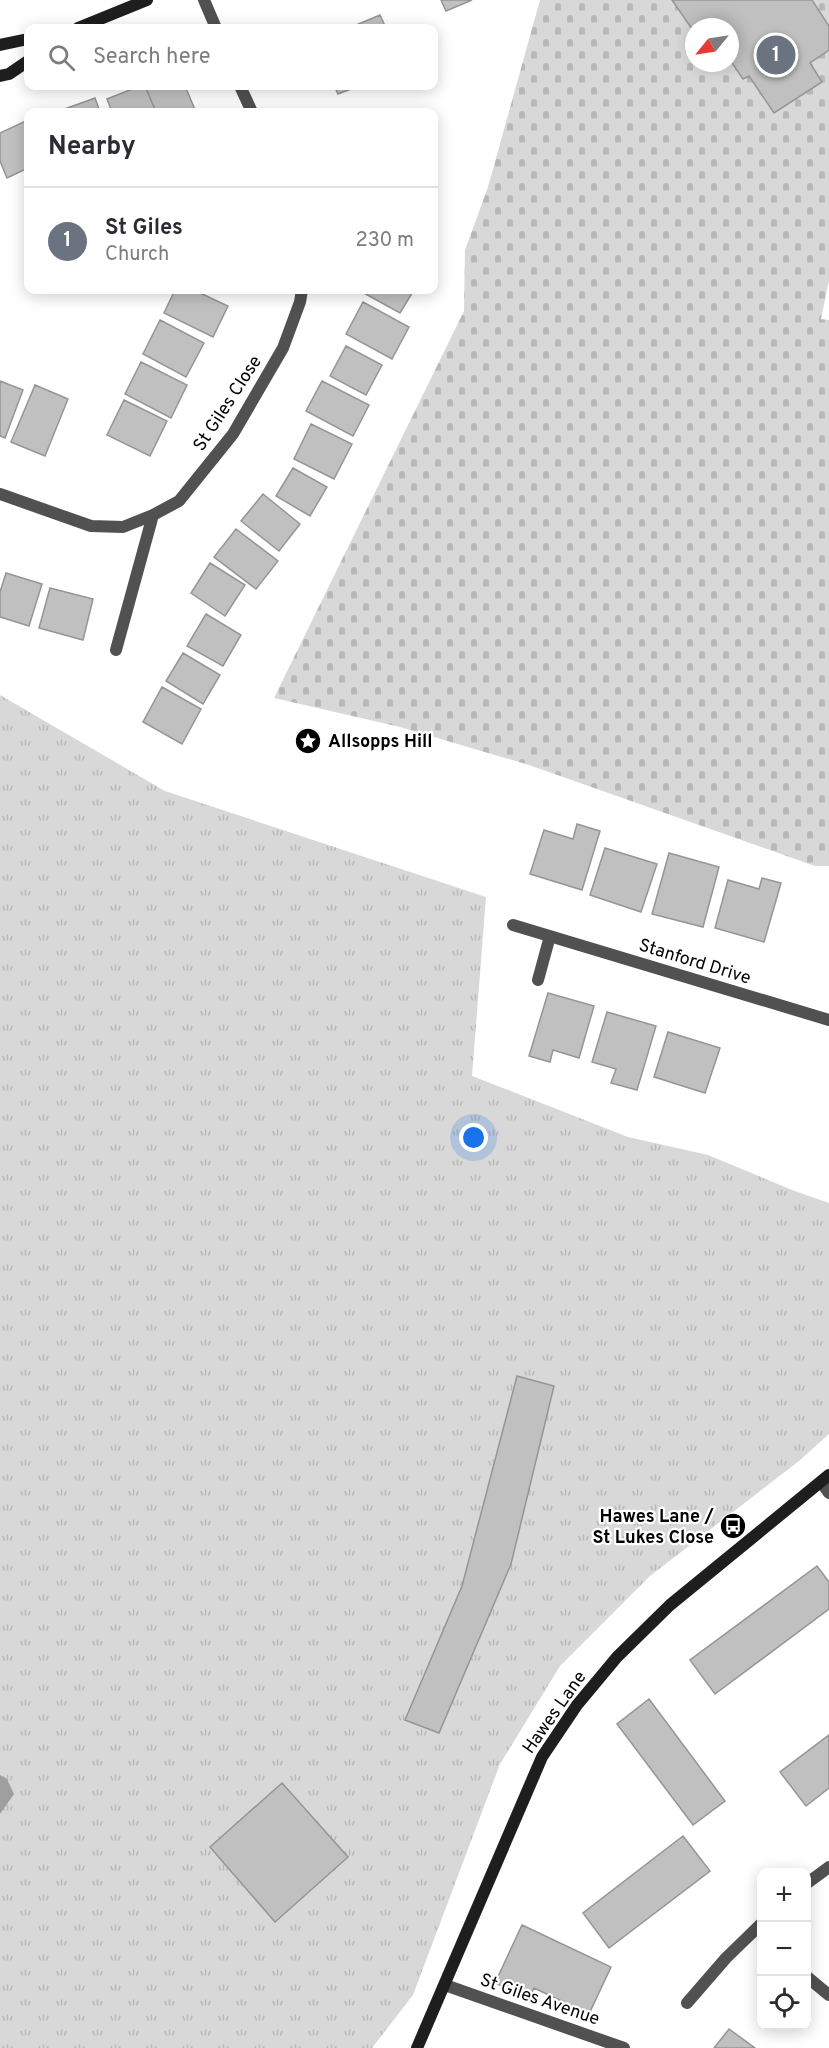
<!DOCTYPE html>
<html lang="en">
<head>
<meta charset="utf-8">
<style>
	:root { --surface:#fff; --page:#f2f2f3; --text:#2b2b33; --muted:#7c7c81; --line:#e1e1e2; --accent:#ea580c }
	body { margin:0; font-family:Overpass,sans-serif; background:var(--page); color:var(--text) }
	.controls { position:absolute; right:18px; bottom:18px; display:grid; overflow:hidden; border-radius:12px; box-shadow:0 3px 15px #0003 }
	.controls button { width:54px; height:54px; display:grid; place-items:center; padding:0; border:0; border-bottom:2px solid var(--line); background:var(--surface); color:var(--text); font:30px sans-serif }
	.compass { position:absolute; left:685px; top:18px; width:54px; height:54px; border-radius:50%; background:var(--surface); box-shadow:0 3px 15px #0003; rotate:240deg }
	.you { position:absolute; left:474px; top:1138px; width:21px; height:21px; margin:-15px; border:4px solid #fff; border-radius:50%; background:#1a73e8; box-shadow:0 0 0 9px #1a73e833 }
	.badge { display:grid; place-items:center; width:39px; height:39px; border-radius:50%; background:var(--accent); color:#fff; font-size:20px; font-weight:700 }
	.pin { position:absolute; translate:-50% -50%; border:3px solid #fff; box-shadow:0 2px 6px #0006 }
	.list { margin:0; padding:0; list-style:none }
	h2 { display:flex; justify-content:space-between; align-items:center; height:78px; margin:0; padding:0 24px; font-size:26px }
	h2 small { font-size:20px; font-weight:400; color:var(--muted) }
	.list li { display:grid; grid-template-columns:39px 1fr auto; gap:18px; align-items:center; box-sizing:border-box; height:108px; padding:0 24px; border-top:2px solid var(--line) }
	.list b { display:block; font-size:22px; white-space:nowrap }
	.list p { margin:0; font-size:20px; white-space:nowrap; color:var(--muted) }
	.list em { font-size:20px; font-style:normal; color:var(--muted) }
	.icon { flex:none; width:33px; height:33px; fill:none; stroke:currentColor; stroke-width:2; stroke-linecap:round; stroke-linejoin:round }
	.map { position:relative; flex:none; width:829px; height:2048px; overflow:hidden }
	.search { position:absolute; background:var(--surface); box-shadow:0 3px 15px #0003; left:24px; top:24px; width:414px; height:66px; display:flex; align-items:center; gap:15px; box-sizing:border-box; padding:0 21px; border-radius:12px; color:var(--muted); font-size:22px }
	.panel { position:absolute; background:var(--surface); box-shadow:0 3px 15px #0003; left:24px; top:108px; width:414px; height:186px; border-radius:12px }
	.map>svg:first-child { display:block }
	.grass { fill:url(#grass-tufts) }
	.cemetery { fill:url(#cemetery-stones); fill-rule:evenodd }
	.water { fill:#9f9f9f }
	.building { fill:#c0c0c0; stroke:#959595; stroke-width:1.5 }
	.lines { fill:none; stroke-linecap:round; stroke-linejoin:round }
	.lane { stroke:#515151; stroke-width:12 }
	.street { stroke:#515151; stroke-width:12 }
	.secondary { stroke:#1e1e1e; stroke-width:12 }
	.labels { text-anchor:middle; stroke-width:4.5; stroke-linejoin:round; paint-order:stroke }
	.street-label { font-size:18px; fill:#000; stroke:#fff }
	.poi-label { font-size:18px; font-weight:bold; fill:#000; stroke:#fff; text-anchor:start }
</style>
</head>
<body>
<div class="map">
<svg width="829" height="2048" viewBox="0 0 829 2048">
	<defs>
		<pattern id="grass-tufts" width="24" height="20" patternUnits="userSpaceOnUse" patternTransform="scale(1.5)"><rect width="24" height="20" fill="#d8d8d8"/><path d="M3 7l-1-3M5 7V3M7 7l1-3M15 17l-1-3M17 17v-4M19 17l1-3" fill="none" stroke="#b8b8b8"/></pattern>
		<pattern id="cemetery-stones" width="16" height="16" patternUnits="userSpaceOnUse" patternTransform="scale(1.5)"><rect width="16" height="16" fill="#d8d8d8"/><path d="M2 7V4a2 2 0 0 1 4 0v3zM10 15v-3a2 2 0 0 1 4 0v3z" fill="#b8b8b8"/></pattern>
	</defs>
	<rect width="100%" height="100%" fill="#fff"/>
	<path class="grass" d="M0 695 165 791 486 897 472 1076 628 1137 708 1155 792 1190 829 1203V1434L799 1461 650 1576 560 1666 500 1764 413 1995 372 2048H0Z"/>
	<path class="cemetery" d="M540 0H829V280L821 319 829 320V866H815L529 765 400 727 274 698 464 311 465 250 488 187ZM694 27H730V63H694Z"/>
	<path class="water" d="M0 1775 7 1779 14 1794 0 1814Z"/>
	<path class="building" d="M441 0H472L446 11Z
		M672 0H812L829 26V50L810 63 822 82 774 113 749 76 743 79 730 60V27H708L704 21 692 29Z
		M380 15 386 28H349Z
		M140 86H145L156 112H112L107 99Z
		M145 86H185L196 112H156Z
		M334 86H359L338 94Z
		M95 98 100 112H63L62 110Z
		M28 120V168L7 178 0 161V133Z
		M175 290H194L228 306 213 337 164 313Z
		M364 290H414L400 313 362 292Z
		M363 302 409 327 392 359 346 334Z
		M160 320 204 343 186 377 143 354Z
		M346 346 382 365 366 395 330 376Z
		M141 362 187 385 171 418 125 394Z
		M0 381 23 390 5 438 0 436Z
		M322 381 369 405 353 436 306 411Z
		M35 385 68 399 45 456 11 442Z
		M124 400 167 421 150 456 107 435Z
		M311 424 352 444 334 479 294 459Z
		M293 468 327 487 310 516 276 496Z
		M263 494 300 524 279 551 241 521Z
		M236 529 278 561 256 589 214 557Z
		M210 563 245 585 225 616 191 593Z
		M6 573 42 584 29 626 0 617V592Z
		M50 588 93 599 83 640 39 628Z
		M206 614 241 635 223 666 187 646Z
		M183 653 220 675 203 704 166 681Z
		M162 687 201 709 182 744 143 722Z
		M577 824 600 831 582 890 530 874 544 830 573 839Z
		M605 848 657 864 641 912 590 895Z
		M669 853 719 867 703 927 652 914Z
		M762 878 781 883 764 942 715 928 728 880 759 889Z
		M548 993 594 1006 579 1058 553 1050 550 1062 529 1056Z
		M607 1012 656 1026 637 1090 611 1083 616 1069 592 1062Z
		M668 1032 720 1048 705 1093 654 1077Z
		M517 1376 554 1386 511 1564 439 1733 405 1720 462 1586Z
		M817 1566 829 1582V1609L715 1694 690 1660Z
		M649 1699 725 1801 693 1825 617 1724Z
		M829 1735V1788L806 1806 780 1772Z
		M282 1783 348 1857 275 1922 210 1847Z
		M683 1836 710 1871 609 1948 583 1913Z
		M522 1925 611 1967 589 2014 534 1988 529 1999 495 1983Z
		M729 2029 755 2048H714Z"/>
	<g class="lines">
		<path class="lane" d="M806 1976 829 1995"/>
		<path class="street" d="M204 0 216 28
			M240 86 252 112
			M0 494 91 526 123 527 153 515
			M116 650 153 515 179 501 233 434 283 348 300 302 302 290
			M513 925 829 1020
			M538 980 550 936
			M821 1482 829 1493
			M806 1884 829 1867
			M445 1985 624 2048
			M687 2003 726 1958 762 1923"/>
		<path class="secondary" d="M78 28 147 0
			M0 45 28 39
			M0 76 9 74 28 61
			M417 2048 542 1757 577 1705 617 1657 670 1605 829 1475"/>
	</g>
	<defs>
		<g id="sight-disc" transform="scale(1.35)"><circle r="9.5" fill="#000" stroke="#fff"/><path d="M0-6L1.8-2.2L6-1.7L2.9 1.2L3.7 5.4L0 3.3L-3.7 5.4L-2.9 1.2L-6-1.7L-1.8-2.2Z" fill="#fff"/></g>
		<g id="bus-disc" transform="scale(1.35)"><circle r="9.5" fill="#000" stroke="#fff"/><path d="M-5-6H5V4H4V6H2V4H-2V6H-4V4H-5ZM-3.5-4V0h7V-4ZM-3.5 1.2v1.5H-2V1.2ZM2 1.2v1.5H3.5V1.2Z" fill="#fff"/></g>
	</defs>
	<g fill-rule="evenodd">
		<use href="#sight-disc" x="308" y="741"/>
		<use href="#bus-disc" x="733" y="1526"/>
	</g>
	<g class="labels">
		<g class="street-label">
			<text transform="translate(227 403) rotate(-57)" y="6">St Giles Close</text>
			<text transform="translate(695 961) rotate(17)" y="6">Stanford Drive</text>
			<text transform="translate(554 1712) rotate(-55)" y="6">Hawes Lane</text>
			<text transform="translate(540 1999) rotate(19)" y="6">St Giles Avenue</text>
		</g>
		<g class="poi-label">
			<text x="328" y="747">Allsopps Hill</text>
			<text x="714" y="1522" text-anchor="end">Hawes Lane /<tspan x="714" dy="21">St Lukes Close</tspan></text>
		</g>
	</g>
</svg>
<div class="controls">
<button>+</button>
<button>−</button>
<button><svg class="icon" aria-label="locate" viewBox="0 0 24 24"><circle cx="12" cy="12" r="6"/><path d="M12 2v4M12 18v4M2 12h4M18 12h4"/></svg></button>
</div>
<svg class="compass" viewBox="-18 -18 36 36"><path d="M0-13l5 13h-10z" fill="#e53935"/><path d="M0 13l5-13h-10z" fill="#7c7c81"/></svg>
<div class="you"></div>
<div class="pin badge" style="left:776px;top:55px;background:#6b7280">1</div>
<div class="search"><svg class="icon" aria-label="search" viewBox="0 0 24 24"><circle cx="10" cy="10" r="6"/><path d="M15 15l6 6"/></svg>Search here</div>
<section class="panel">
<h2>Nearby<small></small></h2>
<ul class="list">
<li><span class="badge" style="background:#6b7280">1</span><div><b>St Giles</b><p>Church</p></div><em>230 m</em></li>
</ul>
</section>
</div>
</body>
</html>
